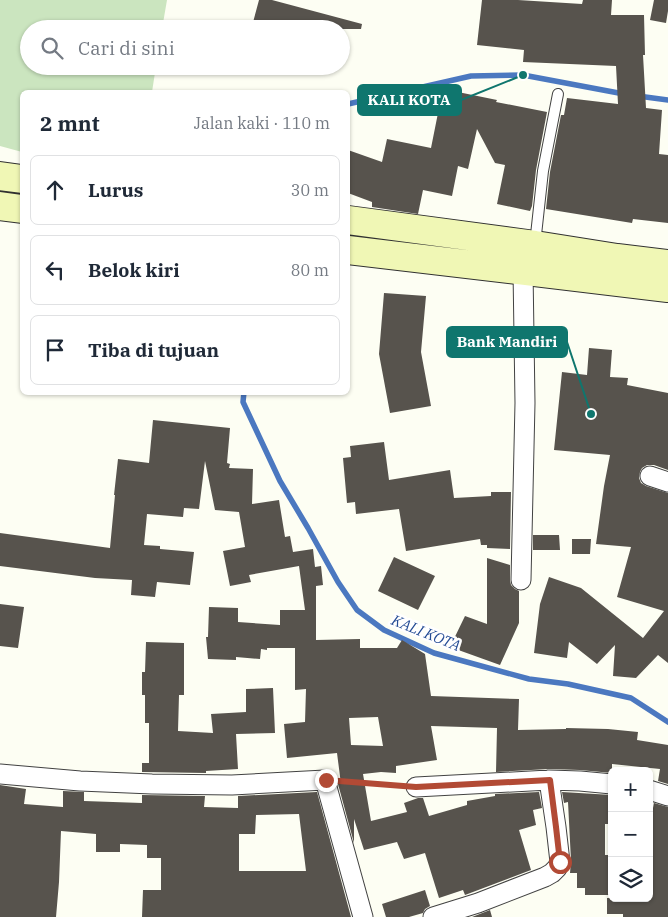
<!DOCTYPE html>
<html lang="id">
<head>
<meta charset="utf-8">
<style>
	:root { --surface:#fff; --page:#f2f2f3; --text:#1f2937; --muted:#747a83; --line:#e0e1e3 }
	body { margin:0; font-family:"IBM Plex Serif",serif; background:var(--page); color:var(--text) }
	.controls { position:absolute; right:15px; bottom:15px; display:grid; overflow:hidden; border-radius:8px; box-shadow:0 1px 4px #0004 }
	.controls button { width:45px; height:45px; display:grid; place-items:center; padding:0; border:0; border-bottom:1px solid var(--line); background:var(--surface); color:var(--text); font:25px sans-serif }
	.stop { position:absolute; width:15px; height:15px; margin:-11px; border:4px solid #b24a35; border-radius:50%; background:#fff }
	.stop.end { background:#b24a35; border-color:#fff; box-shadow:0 1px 5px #0008 }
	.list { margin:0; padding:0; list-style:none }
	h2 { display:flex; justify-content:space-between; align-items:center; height:65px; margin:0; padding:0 20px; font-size:21px }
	h2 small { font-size:16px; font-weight:400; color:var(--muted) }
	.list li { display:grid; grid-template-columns:32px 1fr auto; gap:15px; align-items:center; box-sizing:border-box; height:70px; margin:0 10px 10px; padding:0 10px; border:1px solid var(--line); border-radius:8px }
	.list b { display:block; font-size:19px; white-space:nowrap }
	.list em { font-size:16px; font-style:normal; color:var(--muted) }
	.icon { flex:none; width:28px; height:28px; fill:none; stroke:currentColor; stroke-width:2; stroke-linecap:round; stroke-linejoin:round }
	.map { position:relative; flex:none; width:668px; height:917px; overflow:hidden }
	.search { position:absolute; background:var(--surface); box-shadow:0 1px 4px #0004; left:20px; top:20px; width:330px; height:55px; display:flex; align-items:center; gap:12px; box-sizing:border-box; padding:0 18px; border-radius:28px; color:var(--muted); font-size:19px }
	.panel { position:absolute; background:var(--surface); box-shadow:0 1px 4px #0004; left:20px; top:90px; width:330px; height:305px; border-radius:8px }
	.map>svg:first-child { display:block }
	.green { fill:#cbe5bf }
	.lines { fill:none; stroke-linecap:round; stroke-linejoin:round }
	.stream { stroke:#4b78c0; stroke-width:5.5 }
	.building { fill:#57534d; fill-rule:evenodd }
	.lane-casing { stroke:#424242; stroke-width:12 }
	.street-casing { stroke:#424242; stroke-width:21 }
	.secondary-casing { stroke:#313131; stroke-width:30 }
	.path { stroke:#313131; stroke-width:3; stroke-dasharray:5 2.5; stroke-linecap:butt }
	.lane { stroke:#fff; stroke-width:10 }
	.street { stroke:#fff; stroke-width:19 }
	.secondary { stroke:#f0f7b5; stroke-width:28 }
	.route { stroke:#b24a35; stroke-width:6 }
	.labels { text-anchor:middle; stroke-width:5; stroke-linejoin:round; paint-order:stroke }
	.water-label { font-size:15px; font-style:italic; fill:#254c95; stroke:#fff }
	.leader { fill:none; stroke:#0f766e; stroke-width:2 }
	.callout-dot { fill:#0f766e; stroke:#fff; stroke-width:2 }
	.callout { fill:#0f766e; stroke:#0f766e; stroke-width:2 }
	.callout-label { font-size:15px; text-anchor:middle; font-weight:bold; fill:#fff }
</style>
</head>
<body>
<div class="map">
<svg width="668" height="917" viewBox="0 0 668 917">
	<rect width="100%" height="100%" fill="#fdfef3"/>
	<path class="green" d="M0 0H167L162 29H29V66H156L152 92H22V152L0 146Z"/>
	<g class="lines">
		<path class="stream" d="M638 96 668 100
			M348 104 471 76 523 75 624 94
			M244 392 243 402 280 481 308 528 338 582 357 610 384 630 434 653 529 679 568 684 631 698 668 722"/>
	</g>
	<path class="building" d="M259 0H272L362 24 361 29H263L252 26Z
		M482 0H518L582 4 583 0H612L611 15H644L645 55H643L646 108 662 110 659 154 668 155V223L633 219 632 223 546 209 550 172 561 115H564L567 98 618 104 616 66 523 62 524 50 477 45Z
		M654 0H668V11L666 23 650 20Z
		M453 91 497 100 496 102 547 112 536 170 532 206 530 211 497 204 505 165 495 163 477 129 468 169 458 166 452 196 423 190 418 214 372 207V202L348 193V150L382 162 387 139 431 148 438 113 448 115Z
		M384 293 426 296 421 352 431 406 390 413 379 354Z
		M589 348 612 350 610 377 628 378 627 385 668 393V470L654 465H647L642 468 640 472 639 478 641 483 646 486 668 493V663L658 655 636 678 613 676 615 645 597 664 569 642 567 658 534 653 540 604 549 577 581 588 643 638 664 611 617 597 631 547 596 544 604 486 610 455 554 450 562 372 587 375Z
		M153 420 230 428 227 463 230 464 229 468 253 469 252 504 279 500 285 537 290 536 293 552 313 549 315 567 321 566 323 585 316 586V640L360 639V648H397L402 640 425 654 431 696 519 699 518 730 566 729V728L608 729 638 732 637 740 668 745V784L658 781 660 769 612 764V773L580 770 549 769 496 772 497 728 431 726 437 760 396 766V773L381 772 363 774 371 821 407 812 404 803 418 798H423L429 816 467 805V801L495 796V794L539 792 542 808 533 810 536 825 519 830 531 870 465 895 463 890 439 898 425 853 404 859 397 842 364 850 354 819V843L338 784H341L337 753 287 758 284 724 305 722 306 689 295 690V648H267V650L261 649 260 659 236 657V660L208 659 206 637H208L209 607 238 608V622L280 625V610H305L299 566 249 575 251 582 230 586 223 551 245 547 239 512 215 510 205 461 199 509 184 508 183 517 147 514 144 545 160 546V549L194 552 190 585 157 582 155 597 131 595 132 580 95 578 0 566V533L110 548 115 495H114L118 459 149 463ZM378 717 383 746 351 745 349 718Z
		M384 442 389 480 450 470 454 498 491 496V492H511L510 549 487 548V545H481L480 539 406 551 399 509 356 514 355 502 347 503 343 458 351 457 350 446Z
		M533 535H559L560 550H533Z
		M572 539H591L590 554H572Z
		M394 557 435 576 418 610 378 591Z
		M487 558 510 565V580L511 585 515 589 519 591V623L500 665 450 647 465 616 487 624Z
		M0 604 24 607 18 648 0 646Z
		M146 642 184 643V695H179L178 731 213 733 211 714 246 712V689L273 688 275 733 236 734 238 769 206 771V773L142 772V763H149V723H145V695H142V672H145Z
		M0 785 26 789 24 804 63 807V791L84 792V801L142 803V795L205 796 204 807 238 808V796L317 792 351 917H142L143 890H161V858H147V845L120 844V852H96V834L61 831 59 882 56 917H0ZM299 814 306 871H239V834H255L256 815Z
		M562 792 612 795V824H605V855H612V895H585V888H577V873H570L571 861 568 802 564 803Z
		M654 803 668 807V917H623V914H607V898H649V808H653Z
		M425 890 430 906 425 909 423 913 409 917H386L382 904Z
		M490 910 492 917H472Z"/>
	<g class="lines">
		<g class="lane-casing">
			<path id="lane" d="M535 244 543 171 558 94"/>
		</g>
		<g class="street-casing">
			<path id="street" d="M650 476 668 482
				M521 580 525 403 523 270
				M0 774 80 781 152 784 232 785 325 780 363 917
				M416 787 549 780 580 781 612 784
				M649 790 668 796
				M433 917 478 903 545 877 552 873 557 868 560 862 556 827 549 780"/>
		</g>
		<g class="secondary-casing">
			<path id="secondary" d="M0 176 22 179
				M0 206 22 209
				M348 220 535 245 617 258 668 264
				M348 250 668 288"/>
		</g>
		<path class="path" d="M344 781 400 786"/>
		<use href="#lane" class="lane"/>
		<use href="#street" class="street"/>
		<use href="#secondary" class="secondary"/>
	</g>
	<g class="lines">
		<path class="route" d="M326 780 416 787 550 780 556 827 560 862"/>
	</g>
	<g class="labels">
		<g class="water-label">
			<text transform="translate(426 633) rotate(22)" y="5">KALI KOTA</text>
		</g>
	</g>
	<path class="leader" d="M523 75L461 100M591 414L567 342"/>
	<g class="callout-dot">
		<circle cx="523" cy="75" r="5"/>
		<circle cx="591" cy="414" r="5"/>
	</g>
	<g class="callout">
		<rect x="358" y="85" width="103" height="30" rx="5"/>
		<rect x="447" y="327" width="120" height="30" rx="5"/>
	</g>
	<g class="callout-label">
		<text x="409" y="105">KALI KOTA</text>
		<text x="507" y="347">Bank Mandiri</text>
	</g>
</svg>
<div class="controls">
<button>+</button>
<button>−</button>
<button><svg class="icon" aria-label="layers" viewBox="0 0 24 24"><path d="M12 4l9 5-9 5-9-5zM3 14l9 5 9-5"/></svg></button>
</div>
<div class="stop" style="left:560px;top:862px"></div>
<div class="stop end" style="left:326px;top:780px"></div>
<div class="search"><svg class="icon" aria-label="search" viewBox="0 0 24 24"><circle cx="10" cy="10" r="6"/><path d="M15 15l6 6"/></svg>Cari di sini</div>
<section class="panel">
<h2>2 mnt<small>Jalan kaki · 110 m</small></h2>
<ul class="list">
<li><svg class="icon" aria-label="ahead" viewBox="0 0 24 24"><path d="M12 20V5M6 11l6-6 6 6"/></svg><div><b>Lurus</b></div><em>30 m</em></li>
<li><svg class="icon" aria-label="left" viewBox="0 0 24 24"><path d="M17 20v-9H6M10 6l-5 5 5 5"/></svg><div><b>Belok kiri</b></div><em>80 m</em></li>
<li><svg class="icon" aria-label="arrive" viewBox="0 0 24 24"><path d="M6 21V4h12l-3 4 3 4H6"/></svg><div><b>Tiba di tujuan</b></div></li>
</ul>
</section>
</div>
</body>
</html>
